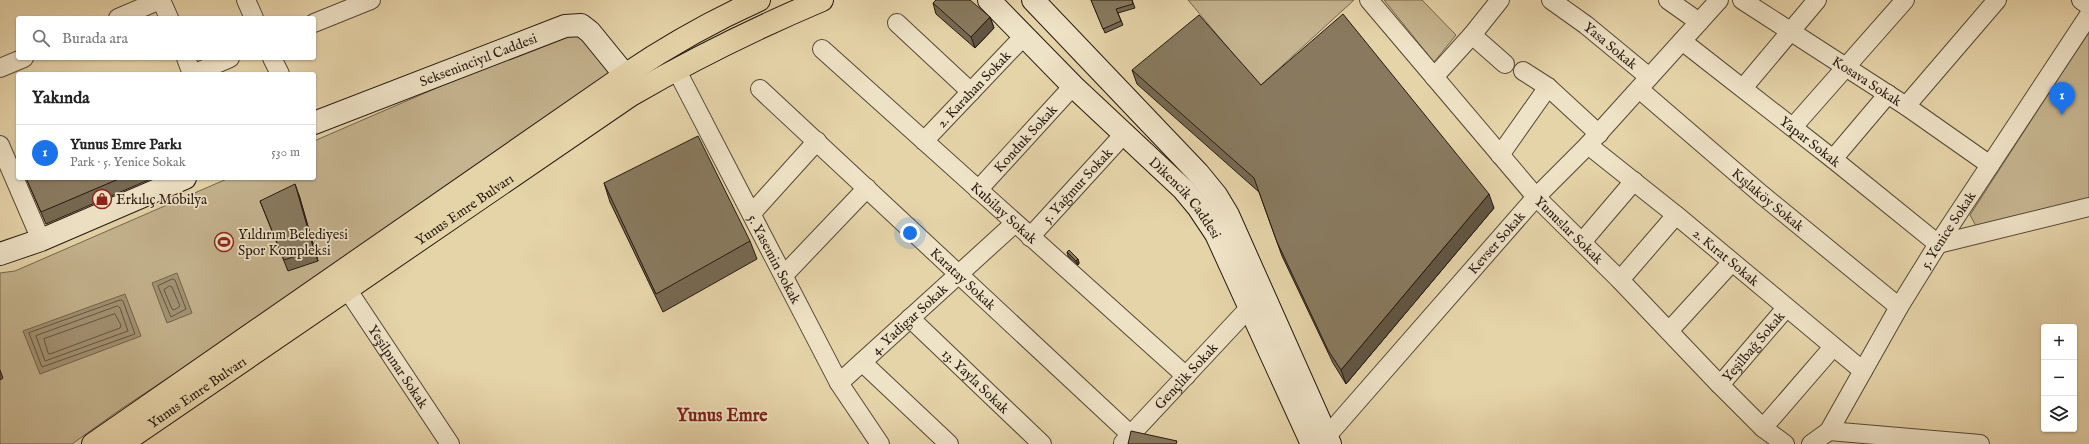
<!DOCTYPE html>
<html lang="tr">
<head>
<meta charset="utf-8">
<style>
	:root { --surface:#fff; --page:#f6f6f6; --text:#222; --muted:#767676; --line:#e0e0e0; --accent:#1a73e8 }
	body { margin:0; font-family:"IM FELL English",serif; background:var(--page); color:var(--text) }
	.controls { position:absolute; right:12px; bottom:12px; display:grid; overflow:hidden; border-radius:4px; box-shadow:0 1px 3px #0004 }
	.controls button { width:36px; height:36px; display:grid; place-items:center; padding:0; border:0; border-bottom:1px solid var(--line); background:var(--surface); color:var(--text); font:20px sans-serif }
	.you { position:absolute; left:910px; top:233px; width:14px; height:14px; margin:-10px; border:3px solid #fff; border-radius:50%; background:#1a73e8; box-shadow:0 0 0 6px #1a73e833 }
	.badge { display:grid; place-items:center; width:26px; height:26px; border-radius:50%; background:var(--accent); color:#fff; font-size:13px; font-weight:700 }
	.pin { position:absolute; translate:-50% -33px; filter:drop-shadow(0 1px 2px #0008) }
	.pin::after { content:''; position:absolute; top:21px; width:14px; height:12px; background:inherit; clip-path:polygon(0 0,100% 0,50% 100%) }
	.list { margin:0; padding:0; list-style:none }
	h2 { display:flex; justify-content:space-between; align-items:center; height:52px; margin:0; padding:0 16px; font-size:17px }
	h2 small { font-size:13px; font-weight:400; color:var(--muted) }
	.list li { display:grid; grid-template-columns:26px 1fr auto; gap:12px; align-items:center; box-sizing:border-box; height:56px; padding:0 16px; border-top:1px solid var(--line) }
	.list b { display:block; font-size:15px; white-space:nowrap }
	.list p { margin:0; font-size:13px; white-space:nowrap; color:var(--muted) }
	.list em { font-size:13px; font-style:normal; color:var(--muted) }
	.icon { flex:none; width:22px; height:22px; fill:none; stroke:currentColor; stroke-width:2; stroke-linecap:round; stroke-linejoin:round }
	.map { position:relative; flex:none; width:2089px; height:444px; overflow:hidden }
	.search { position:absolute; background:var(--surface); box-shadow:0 1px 3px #0004; left:16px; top:16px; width:300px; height:44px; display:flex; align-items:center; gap:10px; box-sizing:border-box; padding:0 14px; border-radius:4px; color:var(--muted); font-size:15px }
	.panel { position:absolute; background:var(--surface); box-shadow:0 1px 3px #0004; left:16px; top:72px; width:300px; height:108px; border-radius:4px }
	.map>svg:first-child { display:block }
	.green { fill:#c5b48f; stroke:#75664f }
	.water { fill:#a49475; stroke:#71634c }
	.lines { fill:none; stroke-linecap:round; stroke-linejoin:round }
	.shore { stroke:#645642; stroke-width:1 }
	.street-casing { stroke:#554836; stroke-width:20 }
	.secondary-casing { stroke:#25190f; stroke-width:24 }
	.primary-casing { stroke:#25190f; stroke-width:24 }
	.street { stroke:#efe3c7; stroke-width:18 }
	.secondary { stroke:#efe3c7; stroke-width:22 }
	.primary { stroke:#e6d4a9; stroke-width:22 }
	.wall { fill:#766952; stroke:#25190f }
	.shaded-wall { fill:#605542; stroke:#25190f }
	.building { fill:#897a5f; stroke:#25190f }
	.labels { text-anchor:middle; stroke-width:3.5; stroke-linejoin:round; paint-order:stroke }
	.street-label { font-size:14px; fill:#25190f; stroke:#efe3c7 }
	.poi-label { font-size:14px; fill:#25190f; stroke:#efe3c7; text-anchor:start }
	.district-label { font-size:18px; font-weight:bold; fill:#7a1f14; stroke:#efe3c7 }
</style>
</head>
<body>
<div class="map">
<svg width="2089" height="444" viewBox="0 0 2089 444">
	<rect width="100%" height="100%" fill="#e6d4a9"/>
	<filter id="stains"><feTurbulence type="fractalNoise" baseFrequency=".005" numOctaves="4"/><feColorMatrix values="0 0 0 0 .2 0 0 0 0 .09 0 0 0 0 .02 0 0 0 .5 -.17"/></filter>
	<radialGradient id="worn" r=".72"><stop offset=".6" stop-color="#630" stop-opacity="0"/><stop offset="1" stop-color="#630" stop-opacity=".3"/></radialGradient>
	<path class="green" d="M1188 0H1354L1260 86Z
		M1384 0H1422L1456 35 1434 62Z
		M578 31 615 72 265 314 121 409 72 444H0V273L15 271 229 178H314V141L462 77Z
		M2089 31V199L1977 228 1970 215Z"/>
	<path class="water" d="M177 273 192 313 167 323 152 283Z
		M125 294 141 336 40 374 23 331Z"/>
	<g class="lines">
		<path class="shore" d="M173 279 175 280 186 309 171 317 158 286Z
			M170 286 172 287 180 306 174 310 172 309 164 290Z
			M121 300 123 301 135 334 42 367 29 333Z
			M118 306 120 308 128 331 45 361 36 336Z
			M115 314 121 325 120 328 50 354 48 353 44 339Z"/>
		<g class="street-casing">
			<g id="street">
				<path d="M161 0 169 18"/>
				<path d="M246 0 254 18"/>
				<path id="s1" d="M1369 0 1536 197 1620 280 1720 385 1763 428 1785 444"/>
				<path id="s2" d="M1551 0 1586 25 1649 77"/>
				<path d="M1668 0 1699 22"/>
				<path id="s3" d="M1742 0 1906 106 1990 165"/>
				<path d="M2081 0 2089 6"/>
				<path d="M118 18 160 0"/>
				<path d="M314 23 371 0"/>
				<path d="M897 23 971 92"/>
				<path d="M1472 35 1505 64"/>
				<path id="s4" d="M1682 41 1833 159 1938 244 2089 207"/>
				<path id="s5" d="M822 49 1186 376"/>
				<path d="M186 58 192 74"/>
				<path d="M272 58 280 74"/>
				<path d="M0 68 24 58"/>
				<path id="s6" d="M676 69 839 383 880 444"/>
				<path d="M1523 71 1548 87 1599 134"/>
				<path d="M193 74 230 58"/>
				<path d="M1434 77 1472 35 1500 0"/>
				<path d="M1743 88 1817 0"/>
				<path id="s7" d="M760 89 1131 435"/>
				<path id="s8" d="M1639 89 1761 194 1899 307"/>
				<path d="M1906 106 1997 0"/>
				<path d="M1793 127 1905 0"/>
				<path id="s9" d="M924 141 1024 36"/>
				<path d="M0 145 41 240"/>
				<path id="s10" d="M1588 145 1676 215 1863 371"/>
				<path d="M1500 155 1548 87"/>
				<path d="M1833 159 1888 94"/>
				<path id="s11" d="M978 190 1073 86"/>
				<path d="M752 213 817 141"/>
				<path id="s12" d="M1030 237 1124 134"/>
				<path d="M1582 242 1634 181"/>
				<path d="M784 275 867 188"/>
				<path d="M1620 280 1676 215"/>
				<path id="s13" d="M347 289 450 444"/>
				<path id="s14" d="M910 318 1042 444"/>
				<path d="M1669 331 1732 262"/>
				<path d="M862 362 949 444"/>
				<path id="s15" d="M839 383 1015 223"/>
				<path id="s16" d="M1720 385 1786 308"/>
				<path d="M1763 428 1833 347"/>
				<path d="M1829 431 1980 444"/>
				<path id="s17" d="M1327 436 1536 197 1588 145 1719 0"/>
				<path id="s18" d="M1123 443 1249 308"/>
				<path id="s19" d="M1811 444 1829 431 1899 307 1938 244 2089 15"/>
			</g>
		</g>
		<g class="secondary-casing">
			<g id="secondary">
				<path id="s20" d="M989 0 1073 86 1183 189 1198 207 1216 234 1312 444"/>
				<path d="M1033 0 1198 173 1216 195 1228 215 1330 444"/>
				<path id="s21" d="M314 123 565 26 581 25 590 32 625 75"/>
				<path d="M0 254 41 240 185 178"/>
			</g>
		</g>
		<g class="primary-casing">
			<g id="primary">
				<path d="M93 444 625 75C668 46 712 21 759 0"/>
				<path id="s22" d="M121 444 631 95C693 59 756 28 822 0"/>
			</g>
		</g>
		<use href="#street" class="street"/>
		<use href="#secondary" class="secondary"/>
		<use href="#primary" class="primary"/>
	</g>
	<path class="wall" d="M1091 0H1132L1135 8 1118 13 1123 25 1105 33Z
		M933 3 990 17 994 28 975 48 936 14Z
		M1132 70 1261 85 1494 208 1346 384 1333 363 1282 256 1259 192 1137 84Z
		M26 178H153L46 224Z
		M604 183 750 241 757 259 663 312 610 202Z
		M299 195 318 261 288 271 260 201Z
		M1067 252 1078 259 1079 263 1078 265 1068 256Z
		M0 370 3 378 0 380Z"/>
	<path class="shaded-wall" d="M990 17 994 28 975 48 971 37Z
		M295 184 299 195 318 261 314 250Z
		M1489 194 1494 208 1346 384 1341 370Z
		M1078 259 1079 263 1078 265 1076 261Z"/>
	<path class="building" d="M936 0H970L990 17 971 37 933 3Z
		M1091 0H1132L1133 4 1116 9 1121 21 1103 29Z
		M1343 14 1489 194 1341 370 1328 350 1277 242 1254 178 1132 70 1199 15 1261 85Z
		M698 136 750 241 656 294 604 183Z
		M26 178H121L41 212Z
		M295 184 314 250 284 260 260 201Z
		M1069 250 1078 259 1076 261 1067 252Z
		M1131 431 1177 441 1176 444H1128Z"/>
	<defs>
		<g id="shop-ring" transform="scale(1)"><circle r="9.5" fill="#efe3c7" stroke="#8f2418" stroke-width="1.5"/><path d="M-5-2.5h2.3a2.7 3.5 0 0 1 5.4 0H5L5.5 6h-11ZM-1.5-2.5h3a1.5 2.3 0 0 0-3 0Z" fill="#8f2418"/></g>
		<g id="stadium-ring" transform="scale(1)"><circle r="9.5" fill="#efe3c7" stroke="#8f2418" stroke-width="1.5"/><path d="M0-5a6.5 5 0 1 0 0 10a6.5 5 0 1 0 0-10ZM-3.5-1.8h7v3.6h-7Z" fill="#8f2418"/></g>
	</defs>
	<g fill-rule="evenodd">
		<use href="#shop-ring" x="102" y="199"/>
		<use href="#stadium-ring" x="224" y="242"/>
	</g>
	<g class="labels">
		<g class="street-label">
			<text dy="5" stroke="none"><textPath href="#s2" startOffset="75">Yasa Sokak</textPath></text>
			<text dy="5" stroke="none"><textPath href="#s21" startOffset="176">Sekseninciyıl Caddesi</textPath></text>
			<text dy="5" stroke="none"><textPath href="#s3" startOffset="149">Kosava Sokak</textPath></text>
			<text dy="5" stroke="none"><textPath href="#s9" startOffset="72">2. Karahan Sokak</textPath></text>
			<text dy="5" stroke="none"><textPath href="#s11" startOffset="70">Konduk Sokak</textPath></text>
			<text dy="5" stroke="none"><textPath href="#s4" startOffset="163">Yapar Sokak</textPath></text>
			<text dy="5" stroke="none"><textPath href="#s12" startOffset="70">5. Yağmur Sokak</textPath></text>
			<text dy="5" stroke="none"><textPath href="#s20" startOffset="279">Dikencik Caddesi</textPath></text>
			<text dy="5" stroke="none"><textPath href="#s8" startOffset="170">Kışlaköy Sokak</textPath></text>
			<text dy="5" stroke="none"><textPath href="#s22" startOffset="416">Yunus Emre Bulvarı</textPath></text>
			<text dy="5" stroke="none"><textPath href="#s5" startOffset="245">Kubilay Sokak</textPath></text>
			<text dy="5" stroke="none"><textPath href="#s1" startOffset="305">Yunuslar Sokak</textPath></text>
			<text dy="5" stroke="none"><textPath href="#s19" startOffset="256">5. Yenice Sokak</textPath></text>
			<text dy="5" stroke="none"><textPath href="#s17" startOffset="257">Kevser Sokak</textPath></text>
			<text dy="5" stroke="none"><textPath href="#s10" startOffset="178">2. Kırat Sokak</textPath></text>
			<text dy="5" stroke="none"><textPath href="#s6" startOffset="214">5. Yasemin Sokak</textPath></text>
			<text dy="5" stroke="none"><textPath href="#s7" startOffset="278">Karatay Sokak</textPath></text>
			<text dy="5" stroke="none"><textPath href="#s15" startOffset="95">4. Yadigar Sokak</textPath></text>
			<text dy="5" stroke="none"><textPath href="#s16" startOffset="51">Yeşilbağ Sokak</textPath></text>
			<text dy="5" stroke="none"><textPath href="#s13" startOffset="93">Yeşilpınar Sokak</textPath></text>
			<text dy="5" stroke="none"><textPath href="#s18" startOffset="92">Gençlik Sokak</textPath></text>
			<text dy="5" stroke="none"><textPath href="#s14" startOffset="91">13. Yayla Sokak</textPath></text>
			<text dy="5" stroke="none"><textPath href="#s22" startOffset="92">Yunus Emre Bulvarı</textPath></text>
		</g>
		<g class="poi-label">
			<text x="116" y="204">Erkılıç Mobilya</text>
			<text x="238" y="239">Yıldırım Belediyesi<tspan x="238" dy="16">Spor Kompleksi</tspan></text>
		</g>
		<g class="district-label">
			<text x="722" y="421">Yunus Emre</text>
		</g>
	</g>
	<rect width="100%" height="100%" filter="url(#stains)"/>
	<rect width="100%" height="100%" fill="url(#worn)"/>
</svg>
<div class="controls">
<button>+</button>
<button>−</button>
<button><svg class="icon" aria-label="layers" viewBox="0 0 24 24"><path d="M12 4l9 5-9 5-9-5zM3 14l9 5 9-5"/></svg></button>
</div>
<div class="you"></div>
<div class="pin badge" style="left:2062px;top:115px">1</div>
<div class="search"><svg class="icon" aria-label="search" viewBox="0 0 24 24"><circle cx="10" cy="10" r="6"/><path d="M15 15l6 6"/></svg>Burada ara</div>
<section class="panel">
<h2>Yakında<small></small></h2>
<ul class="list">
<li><span class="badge">1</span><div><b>Yunus Emre Parkı</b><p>Park · 5. Yenice Sokak</p></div><em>530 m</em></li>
</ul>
</section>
</div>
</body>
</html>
